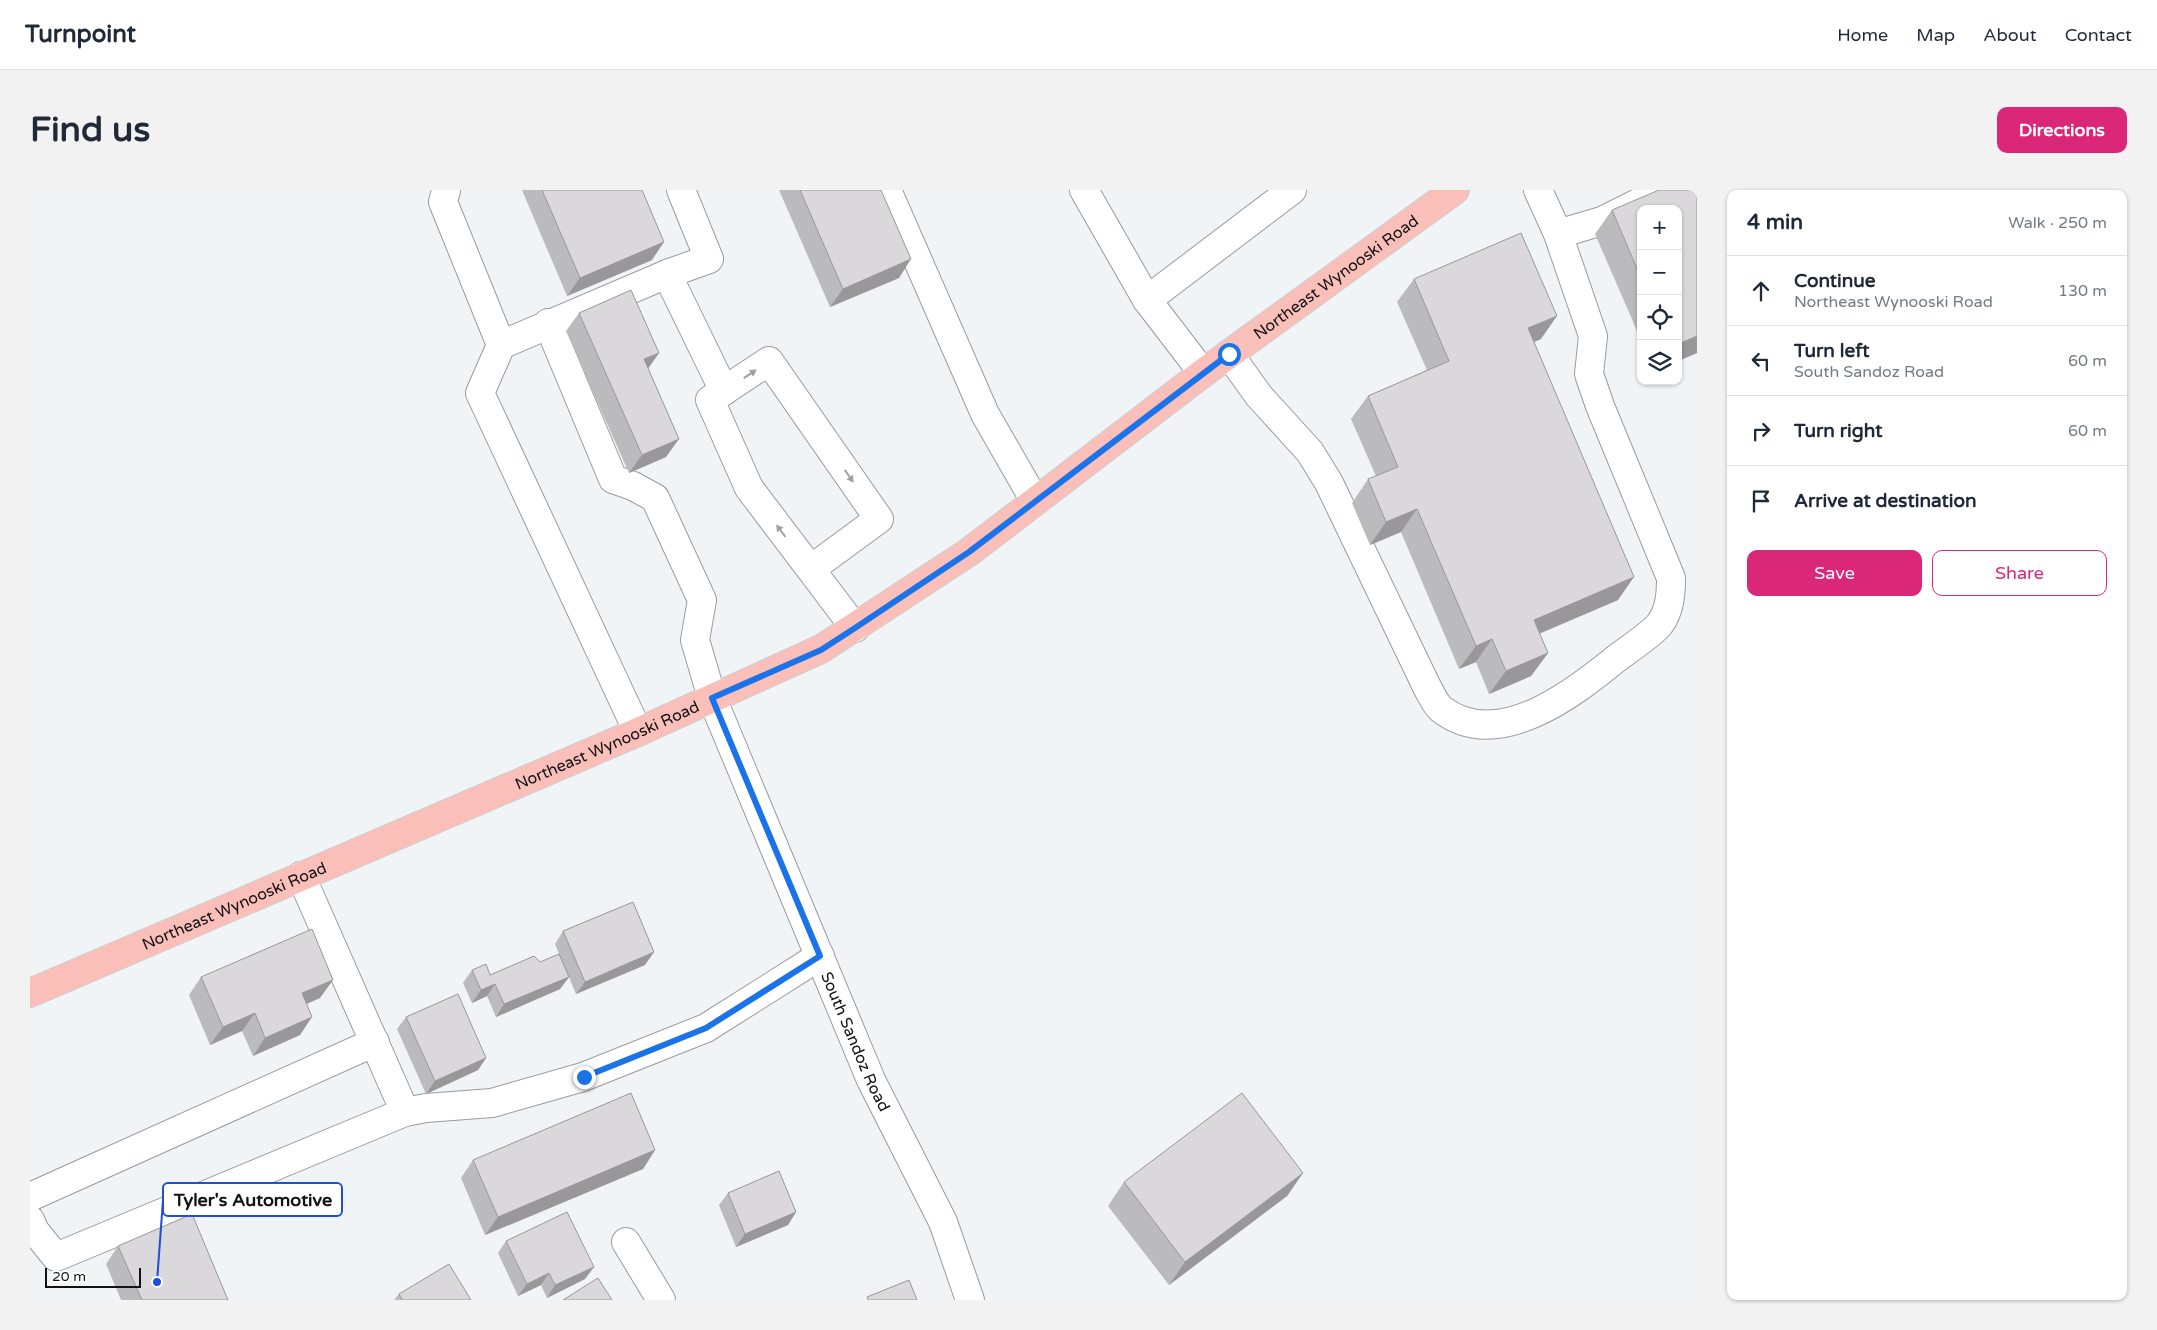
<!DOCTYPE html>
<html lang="en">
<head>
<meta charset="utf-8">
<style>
	:root { --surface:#fff; --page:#f2f2f3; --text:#1f2937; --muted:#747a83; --line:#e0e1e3; --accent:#db2777 }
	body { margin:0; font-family:"Varela Round",sans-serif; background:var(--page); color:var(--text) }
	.controls { position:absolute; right:15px; top:15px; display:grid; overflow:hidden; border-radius:10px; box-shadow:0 1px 4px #0004 }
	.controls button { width:45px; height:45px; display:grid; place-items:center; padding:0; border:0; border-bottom:1px solid var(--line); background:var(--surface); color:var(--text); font:25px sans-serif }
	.scale { position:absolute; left:15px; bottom:12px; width:96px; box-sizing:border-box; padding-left:5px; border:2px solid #111213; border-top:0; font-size:14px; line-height:18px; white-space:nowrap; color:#111213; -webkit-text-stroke:4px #fff; paint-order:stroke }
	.stop { position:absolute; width:15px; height:15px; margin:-11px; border:4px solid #1a73e8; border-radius:50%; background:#fff }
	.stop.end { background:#1a73e8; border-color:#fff; box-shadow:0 1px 5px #0008 }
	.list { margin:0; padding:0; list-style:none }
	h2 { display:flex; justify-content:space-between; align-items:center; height:65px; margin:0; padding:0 20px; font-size:21px }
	h2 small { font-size:16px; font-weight:400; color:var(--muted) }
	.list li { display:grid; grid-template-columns:32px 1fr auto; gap:15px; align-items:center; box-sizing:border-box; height:70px; padding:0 20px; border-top:1px solid var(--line) }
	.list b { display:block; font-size:19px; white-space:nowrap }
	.list p { margin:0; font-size:16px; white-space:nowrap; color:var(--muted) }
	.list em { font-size:16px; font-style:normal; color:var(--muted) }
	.actions { display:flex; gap:10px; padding:15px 20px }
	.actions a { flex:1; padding:11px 0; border:1px solid var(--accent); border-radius:10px; text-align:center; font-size:18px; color:var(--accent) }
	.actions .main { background:var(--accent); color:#fff }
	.icon { flex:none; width:28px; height:28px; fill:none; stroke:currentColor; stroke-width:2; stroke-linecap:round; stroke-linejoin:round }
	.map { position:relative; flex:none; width:1667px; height:1110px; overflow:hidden; border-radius:10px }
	header { display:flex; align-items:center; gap:30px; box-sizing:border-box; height:70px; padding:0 25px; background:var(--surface); border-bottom:1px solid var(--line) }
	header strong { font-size:24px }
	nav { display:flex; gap:28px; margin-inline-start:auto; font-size:18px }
	.intro { display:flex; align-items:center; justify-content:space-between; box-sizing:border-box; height:120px; padding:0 30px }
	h1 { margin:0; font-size:35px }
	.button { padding:12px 22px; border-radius:10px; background:var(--accent); color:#fff; font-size:18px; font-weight:700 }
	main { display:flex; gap:30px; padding:0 30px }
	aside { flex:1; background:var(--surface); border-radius:10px; box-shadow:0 1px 4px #0004 }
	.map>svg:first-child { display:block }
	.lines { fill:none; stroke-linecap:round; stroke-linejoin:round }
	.minor-casing { stroke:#999b9e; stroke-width:30 }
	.major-casing { stroke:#cfd0d0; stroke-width:30 }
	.minor { stroke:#fff; stroke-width:28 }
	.major { stroke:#fbbfba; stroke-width:28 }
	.wall { fill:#bbbabc }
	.shaded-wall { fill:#999799 }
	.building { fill:#dad8db; stroke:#999799 }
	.oneway { fill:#a0a0a1 }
	.route { stroke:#1a73e8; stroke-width:6 }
	.labels { text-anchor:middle; stroke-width:4.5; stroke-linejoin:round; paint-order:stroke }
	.street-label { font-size:16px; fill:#111213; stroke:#fff }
	.leader { fill:none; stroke:#1d4ed8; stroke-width:2 }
	.callout-dot { fill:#1d4ed8; stroke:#fff; stroke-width:2 }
	.callout { fill:#fff; stroke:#1d4ed8; stroke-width:2 }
	.callout-label { font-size:18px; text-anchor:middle; font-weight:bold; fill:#111213 }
</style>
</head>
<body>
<header>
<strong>Turnpoint</strong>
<nav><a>Home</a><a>Map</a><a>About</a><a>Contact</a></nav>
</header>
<div class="intro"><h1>Find us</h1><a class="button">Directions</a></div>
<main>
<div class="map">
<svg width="1667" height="1110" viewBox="0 0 1667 1110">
	<rect width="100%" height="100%" fill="#f1f4f7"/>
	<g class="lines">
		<g class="minor-casing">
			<g id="minor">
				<path d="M416 0 413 12 471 155 637 84"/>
				<path d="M651 0 679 69 637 84 694 201"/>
				<path d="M857 0 955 224 1005 311"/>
				<path d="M1054 0 1117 110 1173 183"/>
				<path d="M1528 44 1572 31 1634 0"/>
				<path d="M1117 110 1262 0"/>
				<path id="s1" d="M518 133 583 289 603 296 625 308 672 410 665 450 682 508 841 890 913 1032 940 1110"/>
				<path d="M471 155 450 203 608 542"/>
				<path d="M1199 164 1229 206 1280 262 1299 293 1397 497C1401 504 1405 514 1411 519 1467 563 1543 504 1587 468 1599 459 1619 446 1629 435 1640 421 1641 404 1641 388L1570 216 1559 184 1563 146 1528 44 1508 0"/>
				<path d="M781 379 849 329 739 171 680 210 719 298 825 438"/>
				<path d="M375 922 396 918 462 913 553 887 676 838 790 766"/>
				<path d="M0 1007 345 852"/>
				<path d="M0 1030 5 1041 26 1067 375 922 271 686"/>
				<path d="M596 1052 631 1110"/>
			</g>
		</g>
		<g class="major-casing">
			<g id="major">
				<path id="s2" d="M0 803 608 542 791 459 939 362 1173 183 1425 0"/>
			</g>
		</g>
		<use href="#minor" class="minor"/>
		<use href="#major" class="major"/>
	</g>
	<path class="wall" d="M492 0H612L622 70 537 106Z
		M749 0H851L869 88 800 117Z
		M1667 0V163L1648 171V19H1611V150L1565 44 1582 20Z
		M1384 89 1511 149 1504 152 1588 410 1509 444 1518 463 1501 486 1459 504 1446 472 1429 479 1371 342 1340 355 1322 313 1338 289 1346 286 1321 229 1338 206 1397 180 1367 112Z
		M549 123 629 163 618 179 636 267 599 283 536 141Z
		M533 741 615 775 546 804 539 787 530 799 466 827 457 806 442 813 433 793 442 780 460 785 510 772 529 764 525 754Z
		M171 787 290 808 277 814 270 845 223 866 212 841 180 855 159 805Z
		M376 827 456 868 448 880 396 904 367 839Z
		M625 960 613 979 455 1045 431 988 443 970Z
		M1273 983 1257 1006 1139 1095 1078 1016 1094 992Z
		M698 1003 766 1022 758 1035 706 1057 689 1015Z
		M476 1051 555 1089 517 1108 511 1095 488 1106 468 1063Z
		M88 1056 198 1110H91L76 1074Z
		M369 1104 441 1110H364Z"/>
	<path class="shaded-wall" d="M634 52 622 70 537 106 550 88Z
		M881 69 869 88 800 117 813 99Z
		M1527 126 1511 149 1482 162 1498 138Z
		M1667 146V163L1648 171V154Z
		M629 163 616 181 614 169Z
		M649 249 636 267 599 283 612 265Z
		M1387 319 1371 342 1340 355 1356 332Z
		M1604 387 1588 410 1487 453 1504 430Z
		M1462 449 1446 472 1429 479 1446 456Z
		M1518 463 1501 486 1459 504 1476 481Z
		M624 762 615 775 546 804 555 792Z
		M539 787 530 799 466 827 474 814Z
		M303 790 290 808 259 821 272 803Z
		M465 794 457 806 442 813 451 800Z
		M225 823 212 841 180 855 193 837Z
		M282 827 270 845 223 866 235 848Z
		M456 868 448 880 396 904 405 891Z
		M625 960 613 979 455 1045 468 1027Z
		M1273 983 1257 1006 1139 1095 1155 1072Z
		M766 1022 758 1035 706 1057 715 1044Z
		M564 1077 555 1089 517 1108 525 1095Z
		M519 1083 511 1095 488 1106 497 1094Z"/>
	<path class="building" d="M512 0H612L634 52 550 88Z
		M770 0H851L881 69 813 99Z
		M1629 0H1667V146L1648 154V19H1611V88L1582 20Z
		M1491 43 1527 126 1498 138 1604 387 1504 430 1518 463 1476 481 1462 449 1446 456 1387 319 1356 332 1338 289 1368 277 1338 206 1419 171 1384 89Z
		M601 100 629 163 614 169 649 249 612 265 549 123Z
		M603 712 624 762 555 792 533 741Z
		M282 739 303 790 272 803 282 827 235 848 225 823 193 837 171 787Z
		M529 764 539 787 474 814 465 794 451 800 442 780 456 774 460 785 504 766 510 772Z
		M428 804 456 868 405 891 376 827Z
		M601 903 625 960 468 1027 443 970Z
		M1212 903 1273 983 1155 1072 1094 992Z
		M749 981 766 1022 715 1044 698 1003Z
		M537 1022 564 1077 525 1095 519 1083 497 1094 476 1051Z
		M162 1024 198 1110H112L88 1056Z
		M419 1074 441 1110H372L369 1104Z
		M568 1088 582 1110H533Z
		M879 1090 887 1110H838L837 1107Z"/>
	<defs><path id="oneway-solid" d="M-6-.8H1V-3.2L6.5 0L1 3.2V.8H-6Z" transform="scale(1.25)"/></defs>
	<g class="oneway">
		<use href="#oneway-solid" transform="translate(720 184) rotate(-33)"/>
		<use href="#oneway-solid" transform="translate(819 286) rotate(55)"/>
		<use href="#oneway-solid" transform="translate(751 341) rotate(-127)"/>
	</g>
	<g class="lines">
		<path class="route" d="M554 887 676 838 790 766 682 508 791 460 825 438 939 362 1199 164"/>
	</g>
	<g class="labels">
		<g class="street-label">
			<text dy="6" stroke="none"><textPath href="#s2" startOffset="1498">Northeast Wynooski Road</textPath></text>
			<text dy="6" stroke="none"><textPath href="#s2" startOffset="628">Northeast Wynooski Road</textPath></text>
			<text dy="6" stroke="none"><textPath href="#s2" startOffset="222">Northeast Wynooski Road</textPath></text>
			<text dy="6" stroke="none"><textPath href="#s1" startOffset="801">South Sandoz Road</textPath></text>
		</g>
	</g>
	<path class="leader" d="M127 1092L133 1010"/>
	<circle class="callout-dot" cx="127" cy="1092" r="5"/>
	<rect class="callout" x="133" y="993" width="179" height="33" rx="5"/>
	<g class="callout-label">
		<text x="223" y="1016">Tyler's Automotive</text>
	</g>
</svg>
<div class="controls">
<button>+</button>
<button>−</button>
<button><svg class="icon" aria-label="locate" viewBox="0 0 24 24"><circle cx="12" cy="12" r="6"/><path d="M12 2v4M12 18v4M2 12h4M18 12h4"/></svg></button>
<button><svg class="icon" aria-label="layers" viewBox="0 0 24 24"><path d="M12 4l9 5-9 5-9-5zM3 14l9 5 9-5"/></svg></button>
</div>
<div class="scale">20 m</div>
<div class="stop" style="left:1199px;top:164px"></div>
<div class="stop end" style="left:554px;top:887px"></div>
</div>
<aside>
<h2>4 min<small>Walk · 250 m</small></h2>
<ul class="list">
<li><svg class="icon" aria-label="ahead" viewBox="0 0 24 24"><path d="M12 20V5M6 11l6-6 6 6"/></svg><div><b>Continue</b><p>Northeast Wynooski Road</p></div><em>130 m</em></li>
<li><svg class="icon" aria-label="left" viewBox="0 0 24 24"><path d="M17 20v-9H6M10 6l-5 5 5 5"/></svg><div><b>Turn left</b><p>South Sandoz Road</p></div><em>60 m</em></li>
<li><svg class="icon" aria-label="right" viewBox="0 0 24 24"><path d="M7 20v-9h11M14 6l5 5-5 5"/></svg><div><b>Turn right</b></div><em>60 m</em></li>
<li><svg class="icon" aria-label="arrive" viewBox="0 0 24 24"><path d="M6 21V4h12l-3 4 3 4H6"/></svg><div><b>Arrive at destination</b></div></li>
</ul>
<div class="actions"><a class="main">Save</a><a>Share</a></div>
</aside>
</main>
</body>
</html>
